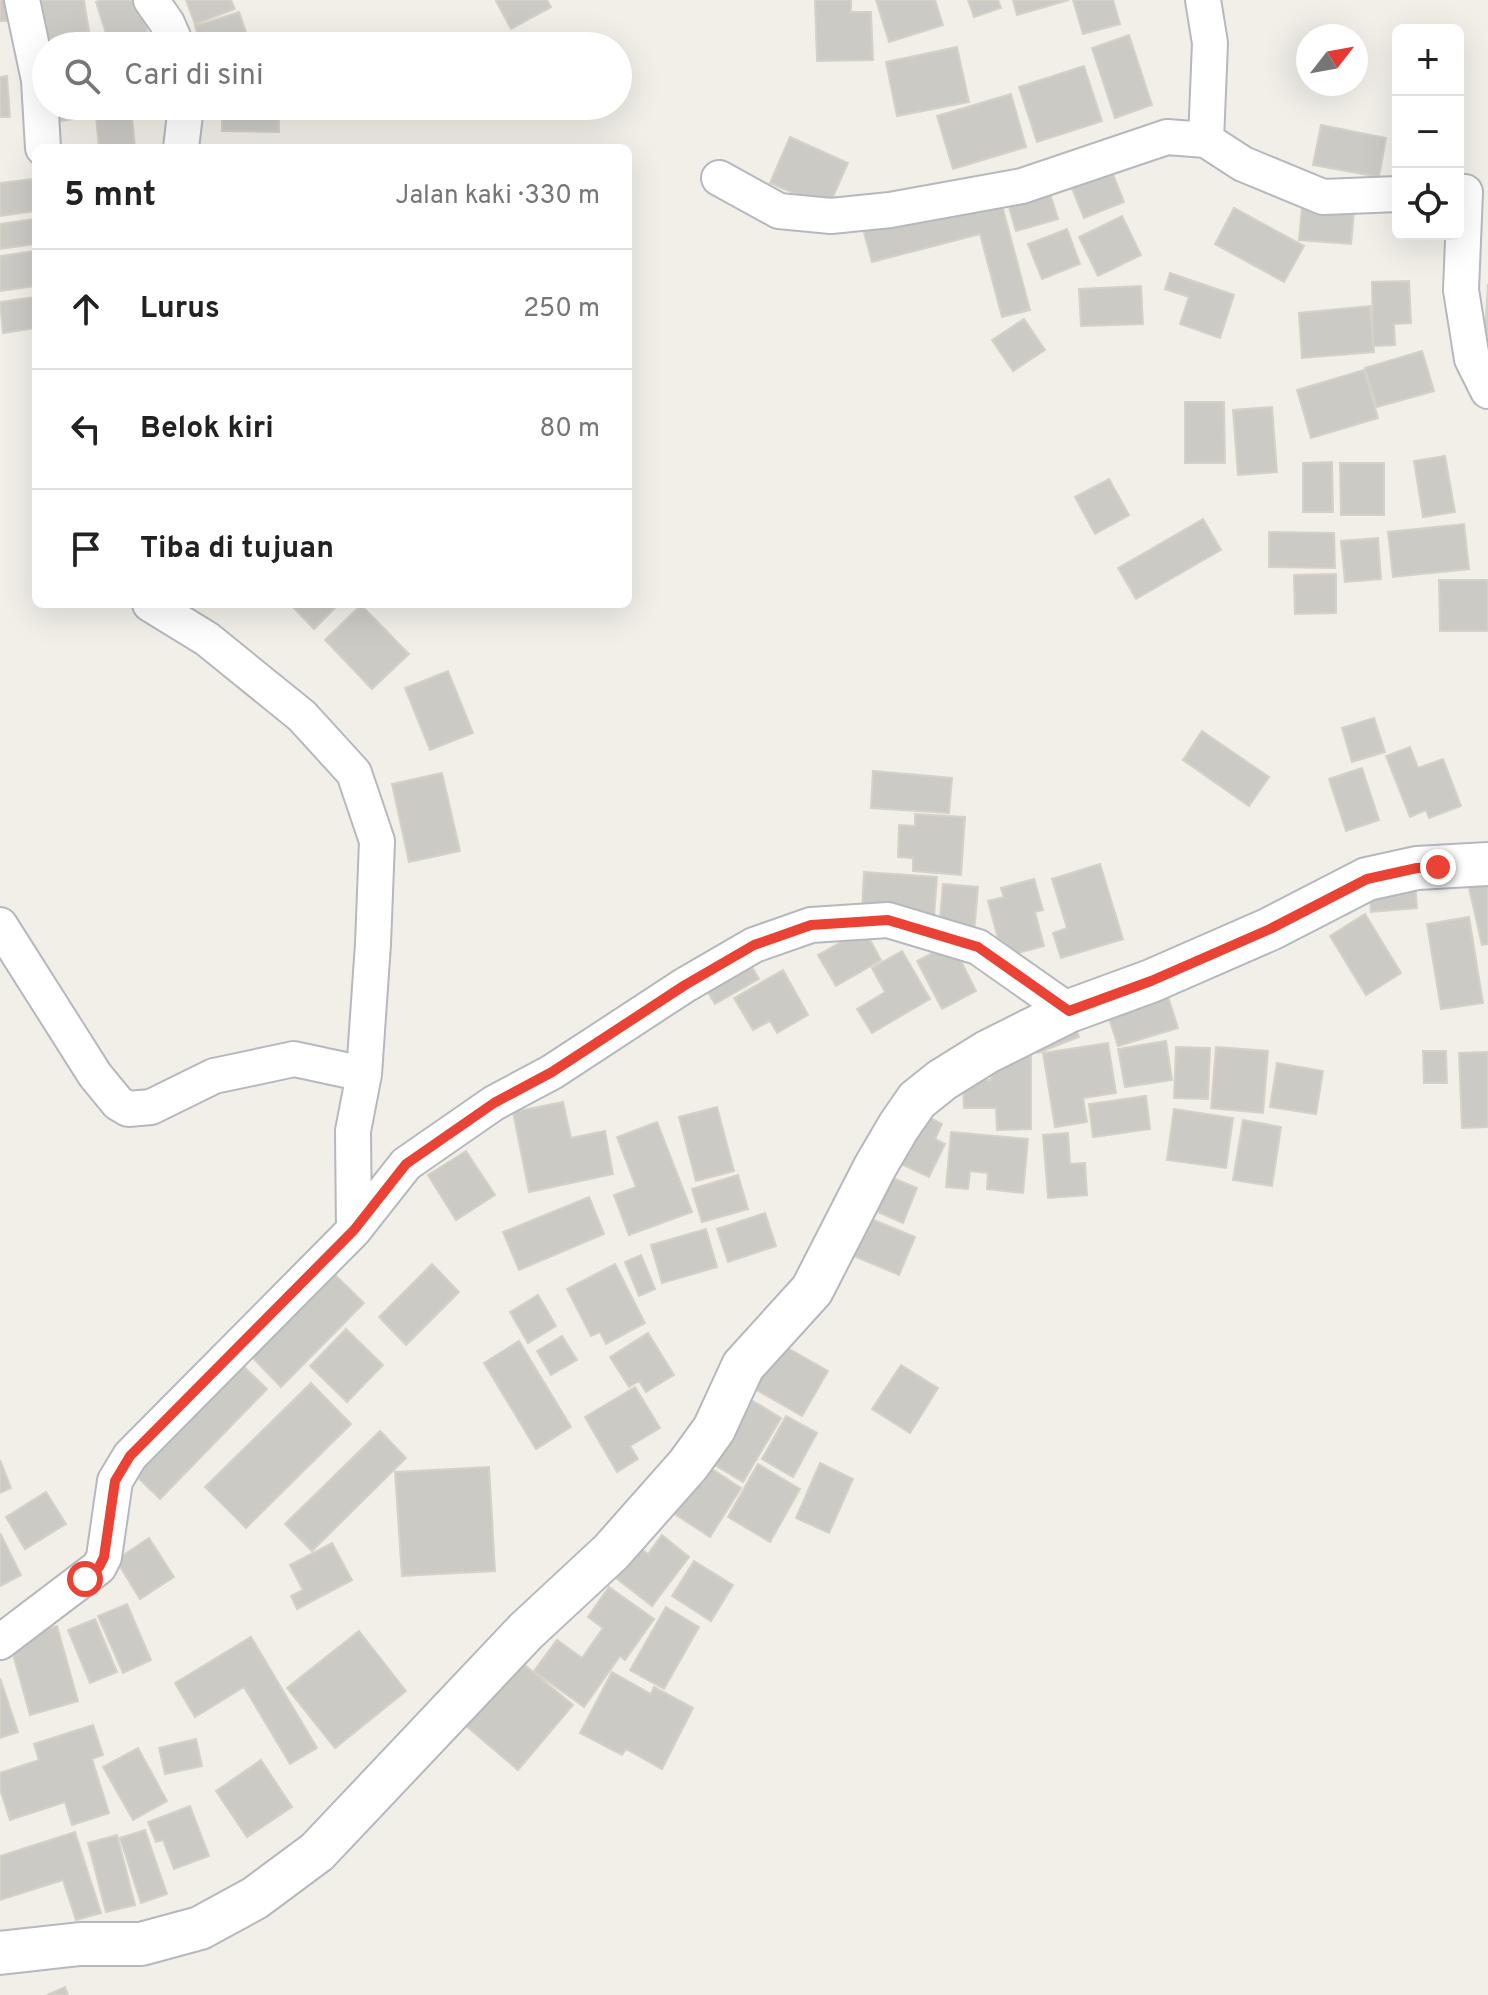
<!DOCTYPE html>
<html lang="id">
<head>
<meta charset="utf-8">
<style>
	:root { --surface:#fff; --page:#f6f6f6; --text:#222; --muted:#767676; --line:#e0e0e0 }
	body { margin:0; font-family:Overpass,sans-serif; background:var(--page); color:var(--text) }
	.controls { position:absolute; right:24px; top:24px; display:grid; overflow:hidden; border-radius:12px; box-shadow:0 8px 32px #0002 }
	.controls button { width:72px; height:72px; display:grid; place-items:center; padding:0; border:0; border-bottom:2px solid var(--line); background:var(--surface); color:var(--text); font:40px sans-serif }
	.compass { position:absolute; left:1296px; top:24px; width:72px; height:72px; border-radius:50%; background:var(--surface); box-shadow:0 8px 32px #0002; rotate:59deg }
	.stop { position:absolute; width:24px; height:24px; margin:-18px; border:6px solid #ea4335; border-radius:50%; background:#fff }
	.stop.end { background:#ea4335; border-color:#fff; box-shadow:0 2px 8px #0008 }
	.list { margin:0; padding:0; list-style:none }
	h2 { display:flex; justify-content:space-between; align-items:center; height:104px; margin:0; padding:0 32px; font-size:34px }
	h2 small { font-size:26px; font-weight:400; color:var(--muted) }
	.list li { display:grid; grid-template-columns:52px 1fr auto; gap:24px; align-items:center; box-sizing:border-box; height:120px; padding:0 32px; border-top:2px solid var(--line) }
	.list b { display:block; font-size:30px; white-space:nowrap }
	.list em { font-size:26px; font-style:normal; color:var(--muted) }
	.icon { flex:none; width:44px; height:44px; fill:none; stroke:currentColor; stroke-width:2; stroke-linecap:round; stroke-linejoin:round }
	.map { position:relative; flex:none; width:1488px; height:1995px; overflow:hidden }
	.search { position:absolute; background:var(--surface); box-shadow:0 8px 32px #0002; left:32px; top:32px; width:600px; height:88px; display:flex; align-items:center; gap:20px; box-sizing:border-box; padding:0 28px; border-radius:44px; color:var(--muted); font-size:30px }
	.panel { position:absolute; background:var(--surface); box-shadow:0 8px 32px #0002; left:32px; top:144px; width:600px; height:464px; border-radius:12px }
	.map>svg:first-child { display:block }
	.building { fill:#cccac5; stroke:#d6d1c6; stroke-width:2 }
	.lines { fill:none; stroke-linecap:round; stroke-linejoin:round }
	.minor-casing { stroke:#b5b8bc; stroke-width:38 }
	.tertiary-casing { stroke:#b5b8bc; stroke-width:46 }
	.minor { stroke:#fff; stroke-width:34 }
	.tertiary { stroke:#fff; stroke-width:42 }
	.route { stroke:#ea4335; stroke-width:10 }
</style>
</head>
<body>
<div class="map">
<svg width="1488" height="1995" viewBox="0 0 1488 1995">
	<rect width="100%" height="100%" fill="#f1efe8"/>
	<path class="building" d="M0 0H12V21H0Z
		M33 0H84L89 31 40 41Z
		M102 0H137L152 46H110L96 2Z
		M186 0H231L235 9 195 24Z
		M498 0H547L551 7 511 29 496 1Z
		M815 0H851V12H871L873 60 817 61Z
		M876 0H935L943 25 889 42Z
		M968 0H998L1001 8 974 17Z
		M1013 0H1069L1017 15Z
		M1073 0H1113L1120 24 1083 34Z
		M239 12 251 46H201L195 26Z
		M430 33 439 46H412Z
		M1129 35 1152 105 1115 118 1092 48Z
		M73 40 74 46 36 45Z
		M957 47 969 102 897 116 886 62Z
		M1084 66 1102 121 1037 142 1019 87Z
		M7 76 10 117H0V77Z
		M1011 94 1026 147 953 169 937 116Z
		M46 106H84L85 117 49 123Z
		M95 106H131L135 148H99Z
		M141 106H178L145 117Z
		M222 106H279V132L222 131Z
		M1321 125 1386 138 1379 177 1313 165Z
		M790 137 848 163 828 208 770 183Z
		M1109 164 1124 202 1084 218 1069 181Z
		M32 179 36 211 0 216V183Z
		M1048 187 1058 219 1016 231 1007 200Z
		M999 194 1030 310 1002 317 980 234 872 262 863 229Z
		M1302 207 1354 212 1351 244 1299 240Z
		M1234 208 1304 246 1284 282 1215 244Z
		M1122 216 1141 255 1098 276 1079 237Z
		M36 219V244L0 249V224Z
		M1067 229 1080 264 1042 279 1028 244Z
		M36 251V286L0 291V256Z
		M1170 273 1234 295 1220 338 1180 324 1189 297 1165 289Z
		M1409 281 1411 323 1394 324 1395 345 1373 346 1372 282Z
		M1488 284V335H1485Z
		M1141 286 1143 324 1081 326 1079 289Z
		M36 297V328L3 333 0 302Z
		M1370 306 1374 352 1302 358 1299 313Z
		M1024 319 1045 350 1013 371 992 340Z
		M1422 351 1434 391 1377 407 1365 368Z
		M1364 370 1378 418 1311 438 1297 390Z
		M1185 402H1224L1225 463H1185Z
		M1272 407 1277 472 1238 475 1233 410Z
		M1445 456 1455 512 1423 517 1414 461Z
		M1332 462 1333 512H1303V463Z
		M1340 463H1384V515H1341Z
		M1109 479 1129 515 1095 534 1075 497Z
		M1203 519 1221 550 1136 599 1118 568Z
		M1464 524 1469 569 1393 577 1388 532Z
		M1269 532 1334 533 1335 568 1269 567Z
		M1378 538 1381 579 1345 582 1341 541Z
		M1336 574V613L1295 614 1294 575Z
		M1439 580H1488V631H1440Z
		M290 604H339L314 629Z
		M361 605 409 654 372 689 325 640Z
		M448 671 473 733 430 750 405 688Z
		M1374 718 1385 752 1352 762 1342 728Z
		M1202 731 1269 777 1249 806 1183 760Z
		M1410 747 1418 768 1443 759 1461 806 1429 818 1426 810 1410 817 1386 756Z
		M1362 768 1379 820 1346 831 1329 779Z
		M873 771 952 778 949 813 871 808Z
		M442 773 460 851 409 862 392 784Z
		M915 814 965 817 961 875 913 871V858L898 857 899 825 915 826Z
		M1100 864 1123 939 1061 958 1053 933 1067 928 1052 879Z
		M864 872 937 877 934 917 862 912Z
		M1488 875V944L1482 945 1467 879Z
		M1034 879 1043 910 1035 912 1044 946 1003 957 988 901 1004 897 1001 888Z
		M1415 882 1417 908 1371 912 1369 885Z
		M943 884 978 887 974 933 939 929Z
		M1365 914 1401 973 1366 995 1330 936Z
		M1469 917 1483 1003 1441 1009 1427 924Z
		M864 929 881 960 836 986 818 955Z
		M952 943 976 991 942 1009 917 961Z
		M902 951 930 999 872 1033 857 1009 885 992 872 968Z
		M744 954 759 979 715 1004 700 979Z
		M783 970 808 1015 777 1033 770 1021 753 1030 734 998Z
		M1163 981 1178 1028 1118 1046 1103 1000Z
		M1070 1015 1079 1037 1038 1053 1029 1031Z
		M1166 1041 1172 1080 1125 1087 1118 1049Z
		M1108 1043 1116 1093 1083 1098 1087 1122 1055 1127 1043 1053Z
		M1176 1047 1210 1048 1208 1099 1174 1098Z
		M1216 1047 1268 1051 1263 1113 1211 1108Z
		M1423 1051H1446L1447 1083H1424Z
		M1488 1052V1127L1462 1128 1459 1053Z
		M1031 1053V1129L997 1130 996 1108H964L963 1080H991V1054Z
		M1277 1063 1323 1071 1316 1114 1270 1107Z
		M1146 1096 1150 1129 1093 1137 1089 1104Z
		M563 1102 571 1138 605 1131 613 1174 529 1192 513 1112Z
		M717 1107 734 1171 696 1181 679 1117Z
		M913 1109 942 1124 935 1139 945 1144 929 1177 890 1159Z
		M1174 1109 1233 1118 1226 1168 1167 1160Z
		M1243 1120 1281 1127 1272 1186 1233 1180Z
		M657 1122 692 1212 629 1235 614 1195 636 1187 617 1137Z
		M951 1132 1028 1139 1023 1193 987 1189 988 1173 970 1171 968 1189 946 1187Z
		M1068 1133 1070 1164 1085 1163 1087 1195 1048 1198 1043 1135Z
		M466 1151 495 1195 456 1220 428 1175Z
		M881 1173 917 1188 903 1223 866 1207Z
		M738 1175 748 1209 702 1222 692 1189Z
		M589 1197 604 1234 519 1270 503 1232Z
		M765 1213 776 1246 728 1262 717 1229Z
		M857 1213 915 1237 899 1275 842 1251Z
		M706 1229 717 1267 662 1283 651 1245Z
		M641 1255 655 1289 639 1296 625 1262Z
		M432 1264 459 1292 406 1345 379 1317Z
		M615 1264 645 1323 606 1344 600 1332 591 1336 567 1289Z
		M328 1268 364 1303 281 1387 246 1351Z
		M538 1295 556 1326 528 1343 510 1312Z
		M346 1329 383 1365 347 1402 310 1366Z
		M648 1333 674 1375 646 1392 639 1381 629 1387 610 1357Z
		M562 1336 577 1360 551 1375 537 1351Z
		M519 1341 571 1427 536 1449 484 1363Z
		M779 1343 828 1371 802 1416 753 1388Z
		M236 1359 267 1389 160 1499 129 1469Z
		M901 1365 938 1388 910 1433 872 1409Z
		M311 1383 351 1424 246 1528 205 1487Z
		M635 1387 660 1428 630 1446 638 1459 617 1472 585 1417Z
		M738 1392 781 1418 743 1482 713 1464Z
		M786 1416 817 1433 793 1477 762 1459Z
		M380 1431 406 1458 312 1551 285 1524Z
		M0 1460 11 1488 0 1493Z
		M820 1463 853 1479 829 1533 796 1518Z
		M758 1464 800 1489 770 1542 728 1517Z
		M489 1467 495 1571 402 1576 395 1472Z
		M712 1469 741 1488 710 1537 667 1509 688 1476 702 1484Z
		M46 1492 66 1524 25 1549 6 1517Z
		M0 1533 21 1575 0 1586Z
		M662 1535 689 1557 652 1606 616 1578 639 1547 648 1554Z
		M149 1538 174 1577 140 1599 116 1560Z
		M332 1543 352 1580 297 1609 291 1596 303 1590 290 1565Z
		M694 1561 733 1585 711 1621 672 1596Z
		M609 1587 654 1619 625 1660 620 1656 584 1707 534 1671 557 1640 582 1658 603 1628 588 1617Z
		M127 1604 151 1660 123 1673 98 1616Z
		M666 1607 699 1627 664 1689 630 1670Z
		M95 1619 117 1672 90 1683 68 1630Z
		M57 1626 78 1701 30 1715 9 1640Z
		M359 1631 406 1691 335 1748 287 1688Z
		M251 1637 317 1748 290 1764 244 1687 195 1717 175 1683Z
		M521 1662 573 1705 518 1770 466 1726Z
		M612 1672 651 1694 654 1687 693 1708 662 1769 626 1749 622 1755 580 1733Z
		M0 1678 18 1732 0 1738Z
		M93 1725 103 1755 92 1759 109 1813 72 1825 65 1802 10 1820 0 1789V1773L39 1760 34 1744Z
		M196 1739 202 1766 165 1774 159 1748Z
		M138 1748 167 1801 133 1820 103 1767Z
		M261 1760 292 1807 247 1837 216 1791Z
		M190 1806 209 1856 174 1869 163 1840 156 1842 148 1822Z
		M145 1830 167 1894 141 1903 120 1838Z
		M75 1832 101 1913 76 1920 63 1880 0 1900V1856Z
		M117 1835 135 1905 106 1912 88 1843Z
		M65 1987 68 1995H47Z"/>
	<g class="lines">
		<g class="minor-casing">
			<path id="minor" d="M22 0 39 80 43 148
				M151 0 167 23 177 46
				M1203 0 1210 43 1206 140
				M181 148 186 106
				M719 178 779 211 831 216 890 210 1022 186 1167 137 1206 140 1243 164 1323 197 1398 194
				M1465 192 1461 290 1472 359 1488 391
				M0 925 95 1075 118 1103 128 1109 151 1107 214 1076 294 1059 364 1074
				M354 1230 406 1164 494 1103 552 1072 685 985 754 945 811 925 888 920 978 947 1069 1011
				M0 1642 99 1567 104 1557 115 1481 130 1456 354 1230 353 1131 364 1074 373 944 377 841 354 773 302 716 207 639 150 604"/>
		</g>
		<g class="tertiary-casing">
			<path id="tertiary" d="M0 1953 80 1944H141L200 1928 255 1898 317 1852 526 1631 611 1552 688 1465 714 1429 743 1366 812 1290 875 1167 899 1126 917 1100 942 1080 987 1052 1069 1011 1151 981 1270 929 1367 879 1417 868 1488 864"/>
		</g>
		<use href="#minor" class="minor"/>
		<use href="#tertiary" class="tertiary"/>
	</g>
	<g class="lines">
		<path class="route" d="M85 1579 99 1567 104 1557 115 1481 130 1456 354 1230 406 1164 494 1103 552 1072 685 985 754 945 811 925 888 920 978 947 1069 1011 1151 981 1270 929 1367 879 1417 868 1438 867"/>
	</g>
</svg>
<div class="controls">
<button>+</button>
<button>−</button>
<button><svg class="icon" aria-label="locate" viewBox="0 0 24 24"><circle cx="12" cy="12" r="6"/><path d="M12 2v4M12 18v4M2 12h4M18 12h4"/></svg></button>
</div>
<svg class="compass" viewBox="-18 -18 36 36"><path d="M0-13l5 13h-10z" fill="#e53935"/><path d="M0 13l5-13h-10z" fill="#767676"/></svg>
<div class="stop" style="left:85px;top:1579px"></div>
<div class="stop end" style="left:1438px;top:867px"></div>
<div class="search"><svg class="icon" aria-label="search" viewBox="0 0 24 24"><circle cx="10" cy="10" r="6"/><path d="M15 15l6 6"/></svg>Cari di sini</div>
<section class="panel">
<h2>5 mnt<small>Jalan kaki · 330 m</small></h2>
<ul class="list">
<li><svg class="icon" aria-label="ahead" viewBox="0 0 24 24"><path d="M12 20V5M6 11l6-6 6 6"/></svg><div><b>Lurus</b></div><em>250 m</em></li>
<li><svg class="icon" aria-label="left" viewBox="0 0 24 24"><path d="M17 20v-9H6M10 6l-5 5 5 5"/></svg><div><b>Belok kiri</b></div><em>80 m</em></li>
<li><svg class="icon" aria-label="arrive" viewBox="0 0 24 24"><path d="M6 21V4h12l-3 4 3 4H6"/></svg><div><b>Tiba di tujuan</b></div></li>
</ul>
</section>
</div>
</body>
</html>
